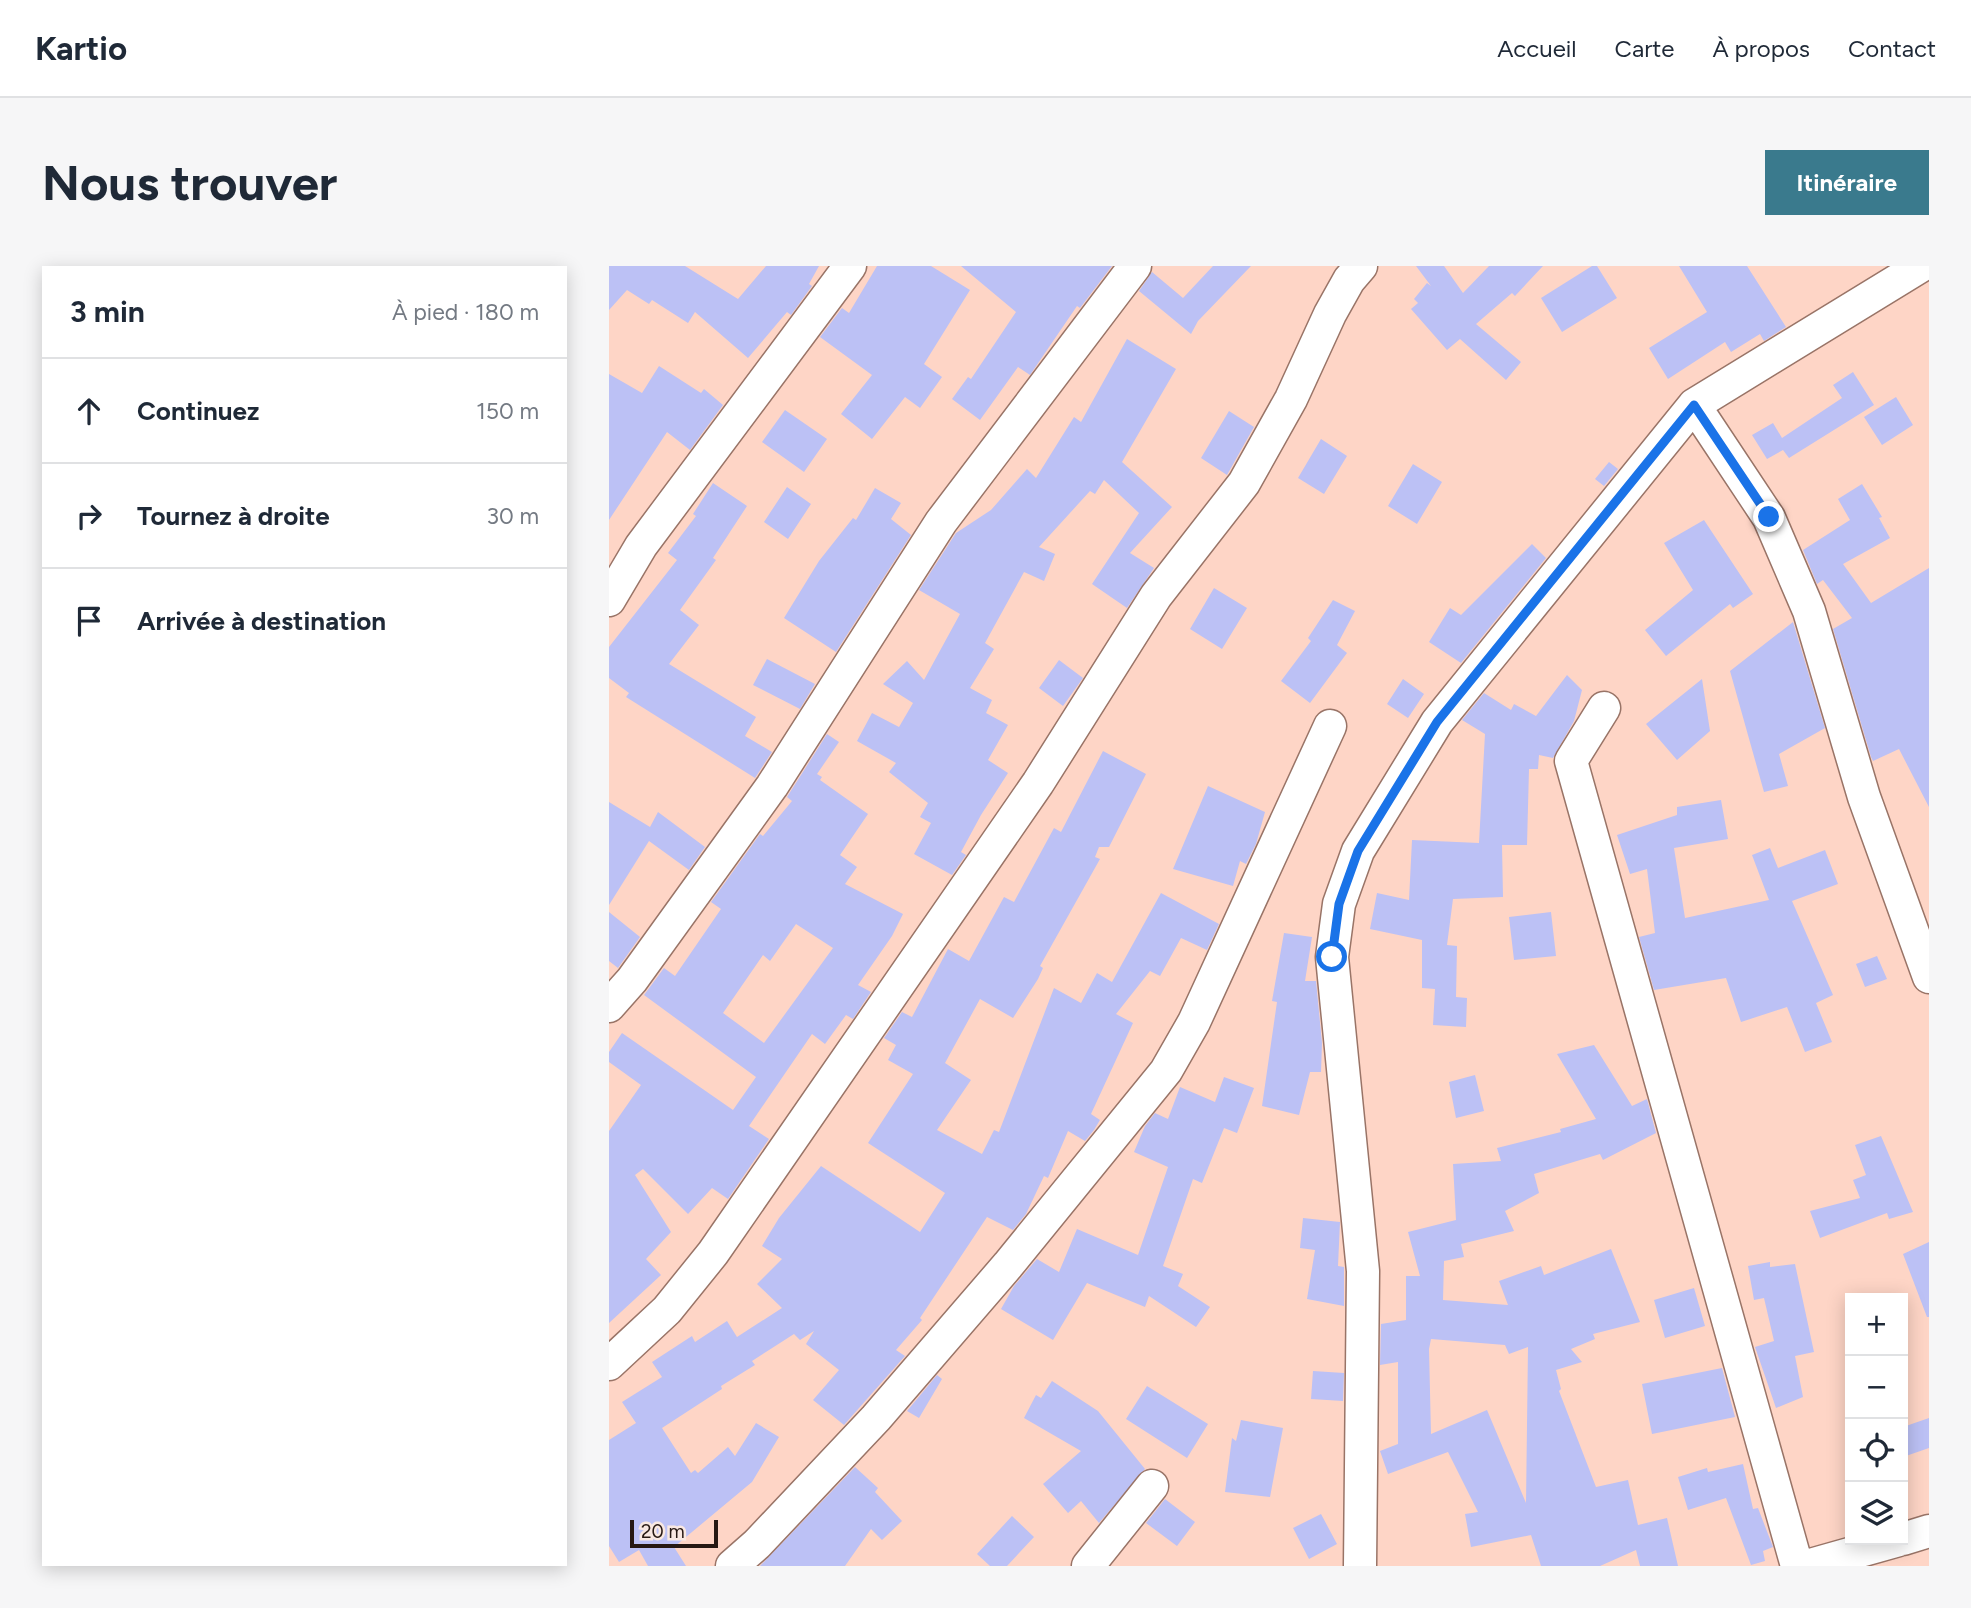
<!DOCTYPE html>
<html lang="fr">
<head>
<meta charset="utf-8">
<style>
	:root { --surface:#fff; --page:#f6f6f7; --text:#1f2937; --muted:#747a83; --line:#e0e1e3; --accent:#3a7a8d }
	body { margin:0; font-family:Figtree,sans-serif; background:var(--page); color:var(--text) }
	.controls { position:absolute; right:21px; bottom:21px; display:grid; overflow:hidden; border-radius:0px; box-shadow:0 4px 18px #0003 }
	.controls button { width:63px; height:63px; display:grid; place-items:center; padding:0; border:0; border-bottom:2px solid var(--line); background:var(--surface); color:var(--text); font:35px sans-serif }
	.scale { position:absolute; left:21px; bottom:18px; width:88px; box-sizing:border-box; padding-left:7px; border:4px solid #261813; border-top:0; font-size:19px; line-height:24px; white-space:nowrap; color:#261813; -webkit-text-stroke:5px #f9e8e2; paint-order:stroke }
	.stop { position:absolute; width:21px; height:21px; margin:-16px; border:5px solid #1a73e8; border-radius:50%; background:#fff }
	.stop.end { background:#1a73e8; border-color:#fff; box-shadow:0 2px 7px #0008 }
	.list { margin:0; padding:0; list-style:none }
	h2 { display:flex; justify-content:space-between; align-items:center; height:91px; margin:0; padding:0 28px; font-size:30px }
	h2 small { font-size:23px; font-weight:400; color:var(--muted) }
	.list li { display:grid; grid-template-columns:46px 1fr auto; gap:21px; align-items:center; box-sizing:border-box; height:105px; padding:0 28px; border-top:2px solid var(--line) }
	.list b { display:block; font-size:26px; white-space:nowrap }
	.list em { font-size:23px; font-style:normal; color:var(--muted) }
	.icon { flex:none; width:38px; height:38px; fill:none; stroke:currentColor; stroke-width:2; stroke-linecap:round; stroke-linejoin:round }
	.map { position:relative; flex:none; width:1320px; height:1300px; overflow:hidden; border-radius:0px }
	header { display:flex; align-items:center; gap:42px; box-sizing:border-box; height:98px; padding:0 35px; background:var(--surface); border-bottom:2px solid var(--line) }
	header strong { font-size:33px }
	nav { display:flex; gap:38px; margin-inline-start:auto; font-size:24px }
	.intro { display:flex; align-items:center; justify-content:space-between; box-sizing:border-box; height:168px; padding:0 42px }
	h1 { margin:0; font-size:49px }
	.button { padding:18px 32px; border-radius:0px; background:var(--accent); color:#fff; font-size:24px; font-weight:700 }
	main { display:flex; gap:42px; padding:0 42px }
	aside { flex:1; background:var(--surface); border-radius:0px; box-shadow:0 4px 18px #0003 }
	.map>svg:first-child { display:block }
	.building { fill:#bcc1f5; fill-rule:evenodd }
	.lines { fill:none; stroke-linecap:round; stroke-linejoin:round }
	.street-casing { stroke:#997467; stroke-width:35 }
	.street { stroke:#fff; stroke-width:32 }
	.route { stroke:#1a73e8; stroke-width:9 }
</style>
</head>
<body>
<header>
<strong>Kartio</strong>
<nav><a>Accueil</a><a>Carte</a><a>À propos</a><a>Contact</a></nav>
</header>
<div class="intro"><h1>Nous trouver</h1><a class="button">Itinéraire</a></div>
<main>
<aside>
<h2>3 min<small>À pied · 180 m</small></h2>
<ul class="list">
<li><svg class="icon" aria-label="ahead" viewBox="0 0 24 24"><path d="M12 20V5M6 11l6-6 6 6"/></svg><div><b>Continuez</b></div><em>150 m</em></li>
<li><svg class="icon" aria-label="right" viewBox="0 0 24 24"><path d="M7 20v-9h11M14 6l5 5-5 5"/></svg><div><b>Tournez à droite</b></div><em>30 m</em></li>
<li><svg class="icon" aria-label="arrive" viewBox="0 0 24 24"><path d="M6 21V4h12l-3 4 3 4H6"/></svg><div><b>Arrivée à destination</b></div></li>
</ul>
</aside>
<div class="map">
<svg width="1320" height="1300" viewBox="0 0 1320 1300">
	<rect width="100%" height="100%" fill="#fed5c6"/>
	<path class="building" d="M0 0H76L129 33 157 0H210L200 18 203 20 182 49 178 46 139 92 86 46 79 57 43 34 40 38 18 24 0 44Z
		M268 0H322L361 24 315 98 333 111 311 142 296 131 263 173 232 148 263 109 211 71 233 42 240 47Z
		M352 0H503L471 42 468 40 421 109 409 101 371 154 343 133 359 111 362 113 407 46Z
		M604 0H642L589 55 582 68 530 25 543 6 574 32Z
		M807 0H835L854 27 880 0H934L906 30 903 27 867 58 912 96 897 114 851 73 838 84 802 43 809 37 805 33 818 17 822 20Z
		M983 0H988L1008 32 953 66 932 32Z
		M1070 0H1138L1177 61 1155 75 1151 68 1122 86 1116 76 1059 113 1040 82 1098 46Z
		M518 73 567 103 513 196 563 241 521 287 545 302 518 342 483 318 530 247 495 214 486 228 481 225 430 281 446 288 435 315 415 306 376 377 385 383 361 422 383 434 377 447 399 459 379 494 399 507 372 549 352 586 357 589 343 609 305 588 322 557 311 551 319 537 280 506 287 497 248 475 263 447 290 461 304 437 274 418 298 395 315 414 351 348 310 324 347 267 382 244 418 203 427 212 465 151 472 156Z
		M50 100 92 127 95 123 114 139 81 184 58 166 0 254V108L33 127Z
		M1244 106 1265 139 1180 192 1174 184 1158 193 1143 169 1164 157 1173 172 1233 132 1224 119Z
		M1287 131 1304 159 1273 179 1255 151Z
		M176 144 218 173 195 206 153 176Z
		M620 145 645 161 618 209 592 192Z
		M712 173 738 190 715 228 689 212Z
		M1000 196 1009 203 995 220 986 213Z
		M804 198 833 216 808 258 779 240Z
		M104 217 138 240 104 292 107 294 71 344 90 359 60 398 147 451 136 470 163 486 146 512 17 431 20 427 0 412V381L68 294 59 287 87 250 84 248Z
		M1253 218 1273 251 1270 252 1281 272 1234 298 1262 337 1320 302V541L1290 483 1264 495 1262 491 1224 363 1243 352 1214 314 1208 318 1194 284 1241 254 1229 233Z
		M178 221 202 238 179 273 155 256Z
		M266 222 292 237 282 253 302 269 227 386 175 352 210 295 244 252 247 254Z
		M1095 254 1144 328 1124 342 1121 338 1057 390 1036 364 1084 324 1055 277Z
		M923 278 937 292 852 397 820 376 841 342 852 349Z
		M605 322 638 342 613 383 581 363Z
		M724 334 746 345 728 379 738 387 701 437 672 415 702 375 699 372Z
		M1184 356 1216 462 1170 488 1179 520 1155 526 1121 405Z
		M158 393 206 418 191 443 144 419Z
		M450 394 474 412 454 440 430 422Z
		M958 409 973 424 965 455 944 492 930 489 929 503H920L918 579H893L894 631 844 633 838 679 848 680 847 731 858 732 857 761 824 759 826 723 813 722V674L761 663 768 627 800 634 803 574 870 577 876 468 853 454 875 427 902 444 905 438 927 450Z
		M794 413 815 428 799 452 778 438Z
		M1093 413 1101 465 1068 494 1037 458Z
		M218 468 230 476 208 508 213 511 211 514 259 548 231 589 248 601 236 618 294 648 283 670 249 719 262 726 244 753 237 749 216 778 203 768 140 860 160 873 119 933 103 922 79 948 34 903 26 909 62 966 37 993 52 1009 0 1057V865L32 819 0 796V786L13 767 124 844 147 811 35 729 55 702 66 710 112 643 102 636 151 568 154 570 183 535 178 531ZM187 658 224 682 155 777 114 747 154 689 161 695Z
		M494 485 537 508 500 581H490L486 591 491 593 431 700 434 702 429 713 404 752 371 733 336 797 362 814 328 864 373 888 385 864 390 866 445 722 472 737 488 707 503 716 552 627 610 658 598 684 572 672 551 710 541 705 507 748 524 757 482 848 491 854 485 864 476 875 459 865 439 912 435 910 417 948 404 964 378 951 311 1052 313 1054 287 1084 296 1090 235 1159 204 1134 230 1104 197 1078 205 1065 191 1074 185 1068 143 1095 146 1099 112 1120 113 1123 53 1162 82 1207 86 1204 89 1207 119 1181 126 1190 147 1157 170 1171 143 1216 65 1281 77 1300H39L30 1284 10 1296 0 1280V1174L27 1157 13 1136 53 1111 43 1096 83 1070 86 1076 118 1055 128 1071 173 1042 148 1018 173 993 153 980 170 952 212 900 311 966 336 927 259 877 304 808 279 794 287 779 275 772 293 746 303 751 339 683 360 695 395 631 405 636 445 562 452 566Z
		M599 520 656 546 647 578 637 598 631 595 624 620 564 603Z
		M1112 534 1119 573 1065 582 1076 652 1160 634 1143 589 1161 582 1169 602 1216 584 1229 618 1183 635 1224 729 1207 737 1223 776 1196 786 1178 741 1132 756 1117 712 1045 724 1030 671 1046 667 1038 603 1021 608 1008 569 1068 549V541Z
		M0 536 41 561 49 546 96 581 80 604 40 575 0 639Z
		M0 646 31 671 9 702 0 695Z
		M942 646 947 690 905 694 900 651Z
		M675 667 703 671 696 715H707L713 777 712 806H701L690 849 653 840 668 736 663 735Z
		M1268 690 1278 713 1256 721 1247 698Z
		M985 779 1023 840 1038 833 1047 867 994 894 991 888 925 908 930 927 896 945 905 965 852 978 855 991 835 995 834 1034 899 1039 890 1015 932 1000 935 1009 1002 983 1031 1056 984 1068 986 1073 962 1083 973 1096 947 1104 952 1123 950 1125 987 1221 1019 1214 1029 1259 1058 1252 1069 1300H1031L1027 1284 991 1300H932L922 1269 862 1281 856 1248 869 1246 839 1186 779 1208 771 1185 789 1178V1096L771 1099 772 1058 797 1054V1010H811L799 966 847 954 844 898 892 895 888 882 952 866 951 863 987 853 948 788ZM822 1073 896 1079 900 1088 919 1081 917 1237 878 1144 822 1168 820 1083Z
		M866 809 875 845 847 852 840 816Z
		M615 811 645 822 628 867 615 862 593 917 584 913 554 1000 574 1008 569 1020 601 1041 587 1061 540 1030 536 1041 478 1017 444 1074 392 1043 405 1020 428 993 450 1006 468 963 529 989 559 901 525 886 536 860 546 847 559 853 571 821 606 836Z
		M1272 870 1304 946 1280 953 1278 947 1211 972 1201 945 1251 932 1244 914 1257 909 1246 879Z
		M694 952 731 956 729 1000 735 1001V1040L698 1033 706 984 691 982Z
		M1320 976V1051H1318L1294 988Z
		M1161 996V1001L1186 998 1205 1086 1186 1090 1194 1131 1167 1142 1146 1081 1165 1075 1155 1032 1145 1034 1139 1000Z
		M1085 1022 1096 1060 1056 1072 1045 1034Z
		M1113 1102 1126 1151 1043 1168 1033 1118Z
		M704 1105 735 1107 734 1135 702 1133Z
		M328 1109 333 1113 310 1152 298 1145Z
		M443 1115 489 1145 536 1203 490 1257 472 1235 459 1247 434 1218 472 1185 415 1152 427 1129 432 1132Z
		M538 1120 599 1158 578 1192 517 1153Z
		M1320 1152V1182L1294 1191V1161Z
		M632 1154 674 1162 661 1231 616 1226 623 1172 627 1175Z
		M1134 1198 1144 1243 1149 1242 1164 1281 1154 1285 1156 1295 1142 1299 1117 1232 1079 1244 1069 1211 1098 1202 1099 1206Z
		M246 1201 269 1222 266 1226 293 1255 273 1274 262 1263 236 1300H151Z
		M556 1233 586 1256 568 1280 537 1257Z
		M712 1248 728 1278 700 1293 684 1262Z
		M403 1250 425 1271 398 1300H381L368 1288Z"/>
	<g class="lines">
		<g class="street-casing">
			<path id="street" d="M1312 0 1085 139 1160 252 1200 345 1255 531 1320 711
				M0 334 32 280 241 0
				M995 442 962 495 1188 1300
				M0 740 23 714 163 520 332 256 526 0
				M0 1098 58 1044 104 987 429 517 547 330 635 217 682 133 721 48 740 14 752 0
				M1294 1273 1320 1265
				M123 1300 148 1278 267 1152 399 999 557 805 585 756 721 460
				M479 1300 543 1220
				M751 1300 754 1005 723 691 730 638 749 585 828 456 1085 139
				M1198 1300 1290 1274"/>
		</g>
		<use href="#street" class="street"/>
	</g>
	<g class="lines">
		<path class="route" d="M723 691 730 638 749 585 828 456 1085 139 1160 251"/>
	</g>
</svg>
<div class="controls">
<button>+</button>
<button>−</button>
<button><svg class="icon" aria-label="locate" viewBox="0 0 24 24"><circle cx="12" cy="12" r="6"/><path d="M12 2v4M12 18v4M2 12h4M18 12h4"/></svg></button>
<button><svg class="icon" aria-label="layers" viewBox="0 0 24 24"><path d="M12 4l9 5-9 5-9-5zM3 14l9 5 9-5"/></svg></button>
</div>
<div class="scale">20 m</div>
<div class="stop" style="left:723px;top:691px"></div>
<div class="stop end" style="left:1160px;top:251px"></div>
</div>
</main>
</body>
</html>
